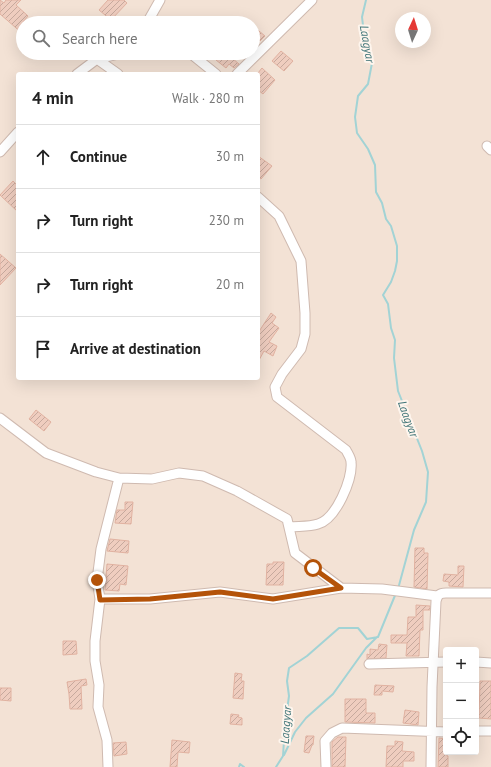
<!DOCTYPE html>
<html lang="en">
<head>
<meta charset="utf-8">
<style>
	:root { --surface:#fff; --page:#f6f6f6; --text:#222; --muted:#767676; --line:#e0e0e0 }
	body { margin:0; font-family:"PT Sans",sans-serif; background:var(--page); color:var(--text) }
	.controls { position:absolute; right:12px; bottom:12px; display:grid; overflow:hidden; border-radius:4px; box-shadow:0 4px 16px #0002 }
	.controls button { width:36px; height:36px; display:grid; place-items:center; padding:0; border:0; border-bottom:1px solid var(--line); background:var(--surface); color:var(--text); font:20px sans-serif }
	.compass { position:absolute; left:395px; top:12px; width:36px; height:36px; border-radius:50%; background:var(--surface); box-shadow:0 4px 16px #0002; rotate:4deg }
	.stop { position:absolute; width:12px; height:12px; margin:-9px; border:3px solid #b45309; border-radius:50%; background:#fff }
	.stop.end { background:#b45309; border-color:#fff; box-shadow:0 1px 4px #0008 }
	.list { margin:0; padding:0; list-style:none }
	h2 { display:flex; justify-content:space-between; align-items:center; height:52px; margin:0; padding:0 16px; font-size:17px }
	h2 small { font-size:13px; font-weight:400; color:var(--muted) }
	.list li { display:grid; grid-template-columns:26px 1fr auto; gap:12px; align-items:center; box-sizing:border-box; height:64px; padding:0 16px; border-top:1px solid var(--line) }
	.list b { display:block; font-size:15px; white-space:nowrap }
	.list em { font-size:13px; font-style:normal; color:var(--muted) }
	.icon { flex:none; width:22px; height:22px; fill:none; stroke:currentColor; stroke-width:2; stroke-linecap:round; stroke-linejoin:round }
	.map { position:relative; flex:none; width:491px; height:767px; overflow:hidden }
	.search { position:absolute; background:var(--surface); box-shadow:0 4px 16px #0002; left:16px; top:16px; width:244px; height:44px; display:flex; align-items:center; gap:10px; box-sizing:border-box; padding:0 14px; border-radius:22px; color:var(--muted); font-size:15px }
	.panel { position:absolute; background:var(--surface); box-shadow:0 4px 16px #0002; left:16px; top:72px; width:244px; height:308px; border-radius:4px }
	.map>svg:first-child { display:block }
	.residential { fill:#f3e2d5; fill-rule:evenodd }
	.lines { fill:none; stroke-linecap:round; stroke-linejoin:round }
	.stream { stroke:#a2d3d5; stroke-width:2 }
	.building { fill:url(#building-hatch); stroke:#e1b2a1 }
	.minor-casing { stroke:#cfbab0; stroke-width:11 }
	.minor { stroke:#fff; stroke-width:9 }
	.route { stroke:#b45309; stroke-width:5 }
	.labels { text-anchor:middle; stroke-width:4; stroke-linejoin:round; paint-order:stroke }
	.water-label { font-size:12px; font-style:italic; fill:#407578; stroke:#fef5ed }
</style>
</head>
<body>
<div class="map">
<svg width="491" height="767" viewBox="0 0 491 767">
	<defs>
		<pattern id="building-hatch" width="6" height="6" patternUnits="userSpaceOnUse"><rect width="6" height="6" fill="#efcdbf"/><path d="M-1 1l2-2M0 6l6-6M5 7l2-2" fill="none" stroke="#c6a99d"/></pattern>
	</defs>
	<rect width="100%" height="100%" fill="#fbf1e7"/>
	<path class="residential" d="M0 0H491V767H0ZM401 18H425V42H401ZM23 23H253V53H23ZM18 74H258V378H18ZM446 650H476V752H446Z"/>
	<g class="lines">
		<path class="stream" d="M366 0 362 17 365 42 372 63 368 84 358 96 355 117 357 133 368 149 375 165 376 192 382 203 386 219 391 226 397 246V261L395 271 391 282 383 295 388 304 391 328 395 340 394 358 398 391 422 451 428 472 426 502 414 530 398 589
			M284 755 295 732 306 718 333 694 366 648 377 637
			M239 767 240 764 244 767
			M276 767 283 756 285 725 289 696 287 681 289 668 307 656 339 628H358L367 639 378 637 396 593"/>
	</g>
	<path class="building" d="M0 0 4 3 6 0H21L16 5 28 16 23 22V34L0 14Z
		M108 0H124L127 3 111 20 99 10Z
		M253 26 265 36 260 41 259 40 253 49Z
		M281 51 293 61 284 71 272 61Z
		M221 53H226L239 64 234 68 229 64 226 68 216 60Z
		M262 68 275 80 263 94 258 90V73Z
		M258 156 272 166 261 179 258 177Z
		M13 181 18 186V212L0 195Z
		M0 254 16 268 0 285Z
		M271 313 276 317 272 323 279 328 269 342 277 346 273 356 264 351 258 362V333Z
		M36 410 51 422 44 431 29 419Z
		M125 502H133L131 524 115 523 117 510H125Z
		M110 539 129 541 128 553 107 551Z
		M415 548H424V553H428L427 589 414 587Z
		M273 562H284L283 585H266L267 564H273Z
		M107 564 128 566 126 585 120 584 119 591 105 590Z
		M458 566H464L463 587 449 586V582L443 581 444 574 458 575Z
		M416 605 430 606V610H423V630H420L419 656H406L407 643H391V635H407L408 617H416Z
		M63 641H76L77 654 63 655Z
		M379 644 387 645 386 658 367 659V654L370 655V649L378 650Z
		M235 673 242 674 241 681H244L243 699 233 698Z
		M86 679 87 685 81 686 82 709H70L69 694 67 682Z
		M480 681H491V719L479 718Z
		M375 685 394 686 393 692 382 691V695H374Z
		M0 688H11V701L0 700Z
		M345 699H366V713H375V723L345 722Z
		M405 710 419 712 418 725 403 723Z
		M231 714 239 715 238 717 242 718V725L230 724Z
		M306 736H314L313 745H312L309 753 304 752Z
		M338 737H346L345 767H332V742Z
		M439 738 446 739V752H447V756H448V767H438Z
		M172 740 190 742 189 753 178 752 177 767H170Z
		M395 741 403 742 402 751 414 752V761H403V767H386L387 746H395Z
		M126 742 127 754 114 756 113 743Z"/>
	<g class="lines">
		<g class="minor-casing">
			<path id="minor" d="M147 23 160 0
				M190 53 216 74
				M97 59 118 74
				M77 74 97 59 123 53
				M237 74 312 0
				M487 146 491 150
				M0 152 18 132
				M258 197 279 216 301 261 305 313V334L301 349 282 374 275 387 277 397 346 450C348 454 351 458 351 462 353 479 336 519 318 524 309 527 298 526 290 527
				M0 418 46 453 96 472 119 478 152 479 179 473 203 476 237 491 287 519 295 553 341 588
				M100 599H150L220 592 273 599 341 588 382 589 437 596
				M476 662 491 663
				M369 664 446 662
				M476 731H491
				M108 767 107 740 98 707 99 685 95 661V641L100 599 97 580 101 549 119 478
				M326 767 325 741 332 733 342 728 446 732
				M431 767 432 687 436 601C438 595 439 593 446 593H491"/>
		</g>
		<use href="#minor" class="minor"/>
	</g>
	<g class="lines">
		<path class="route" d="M97 580 100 600 150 599 220 592 273 599 341 588 313 568"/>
	</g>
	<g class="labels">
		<g class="water-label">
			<text transform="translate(367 44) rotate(80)" y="4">Laagyar</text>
			<text transform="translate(408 419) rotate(70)" y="4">Laagyar</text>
			<text transform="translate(286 725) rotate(-86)" y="4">Laagyar</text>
		</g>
	</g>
</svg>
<div class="controls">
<button>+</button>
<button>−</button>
<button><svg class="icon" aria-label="locate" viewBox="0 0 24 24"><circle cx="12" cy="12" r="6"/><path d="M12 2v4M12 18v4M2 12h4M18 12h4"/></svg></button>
</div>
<svg class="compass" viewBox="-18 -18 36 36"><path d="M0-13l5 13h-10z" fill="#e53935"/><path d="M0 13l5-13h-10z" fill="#767676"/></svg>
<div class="stop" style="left:313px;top:568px"></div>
<div class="stop end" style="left:97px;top:580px"></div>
<div class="search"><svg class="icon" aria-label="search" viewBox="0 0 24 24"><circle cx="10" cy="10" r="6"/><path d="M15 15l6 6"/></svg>Search here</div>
<section class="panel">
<h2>4 min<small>Walk · 280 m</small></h2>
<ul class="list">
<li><svg class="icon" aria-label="ahead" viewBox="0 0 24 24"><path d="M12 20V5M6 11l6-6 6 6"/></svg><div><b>Continue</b></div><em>30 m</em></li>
<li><svg class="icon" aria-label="right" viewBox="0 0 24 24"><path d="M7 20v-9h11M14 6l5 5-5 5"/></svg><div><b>Turn right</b></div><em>230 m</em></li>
<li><svg class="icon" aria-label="right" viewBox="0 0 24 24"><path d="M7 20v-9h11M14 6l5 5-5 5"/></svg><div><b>Turn right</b></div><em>20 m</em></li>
<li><svg class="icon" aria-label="arrive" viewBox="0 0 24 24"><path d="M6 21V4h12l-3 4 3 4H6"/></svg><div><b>Arrive at destination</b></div></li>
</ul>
</section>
</div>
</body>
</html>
